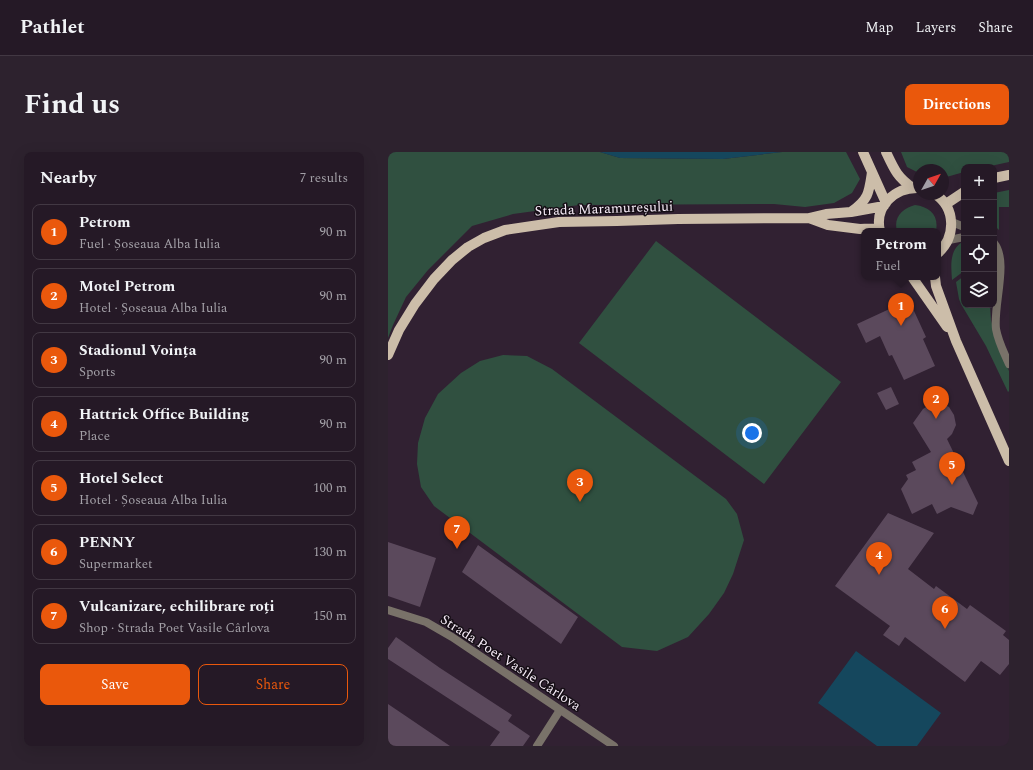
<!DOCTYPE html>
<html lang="en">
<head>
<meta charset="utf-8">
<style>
	:root { --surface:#251926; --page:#2d222e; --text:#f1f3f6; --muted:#a3a0a7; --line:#423843; --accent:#ea580c }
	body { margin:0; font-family:Spectral,serif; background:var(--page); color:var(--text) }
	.controls { position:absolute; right:12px; top:12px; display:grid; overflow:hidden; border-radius:8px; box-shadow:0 4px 16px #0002 }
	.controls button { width:36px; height:36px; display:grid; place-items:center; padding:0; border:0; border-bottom:1px solid var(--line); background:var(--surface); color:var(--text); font:20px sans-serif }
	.compass { position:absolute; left:525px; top:12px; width:36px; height:36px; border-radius:50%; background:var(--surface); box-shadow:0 4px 16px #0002; rotate:50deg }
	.you { position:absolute; left:364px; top:281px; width:14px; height:14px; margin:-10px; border:3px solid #fff; border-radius:50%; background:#1a73e8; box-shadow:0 0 0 6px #1a73e833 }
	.badge { display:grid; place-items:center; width:26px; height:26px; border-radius:50%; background:var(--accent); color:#fff; font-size:13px; font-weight:700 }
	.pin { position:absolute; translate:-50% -33px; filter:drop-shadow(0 1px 2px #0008) }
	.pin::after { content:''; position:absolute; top:21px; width:14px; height:12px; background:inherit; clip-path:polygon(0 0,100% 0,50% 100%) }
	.popup { position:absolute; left:473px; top:76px; width:80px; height:52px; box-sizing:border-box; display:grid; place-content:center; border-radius:8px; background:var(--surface); filter:drop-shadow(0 1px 3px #0005); font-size:13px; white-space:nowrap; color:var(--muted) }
	.popup b { font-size:15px; color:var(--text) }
	.popup::after { content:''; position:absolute; left:50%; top:100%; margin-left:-8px; border:8px solid transparent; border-top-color:var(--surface) }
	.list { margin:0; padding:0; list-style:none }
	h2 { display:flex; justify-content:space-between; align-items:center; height:52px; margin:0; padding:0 16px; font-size:17px }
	h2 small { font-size:13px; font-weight:400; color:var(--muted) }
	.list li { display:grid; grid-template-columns:26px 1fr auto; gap:12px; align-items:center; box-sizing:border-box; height:56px; margin:0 8px 8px; padding:0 8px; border:1px solid var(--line); border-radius:8px }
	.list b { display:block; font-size:15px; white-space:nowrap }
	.list p { margin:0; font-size:13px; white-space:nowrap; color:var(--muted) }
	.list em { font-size:13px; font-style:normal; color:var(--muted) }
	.actions { display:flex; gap:8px; padding:12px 16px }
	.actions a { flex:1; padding:9px 0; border:1px solid var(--accent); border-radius:8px; text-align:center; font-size:14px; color:var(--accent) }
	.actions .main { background:var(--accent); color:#fff }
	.icon { flex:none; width:22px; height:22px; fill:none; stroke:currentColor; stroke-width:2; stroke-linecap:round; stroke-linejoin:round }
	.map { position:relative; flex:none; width:621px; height:594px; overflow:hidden; border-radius:8px }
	header { display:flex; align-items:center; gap:24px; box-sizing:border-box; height:56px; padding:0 20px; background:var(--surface); border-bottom:1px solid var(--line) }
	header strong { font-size:19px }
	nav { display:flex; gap:22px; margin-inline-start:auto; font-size:14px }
	.intro { display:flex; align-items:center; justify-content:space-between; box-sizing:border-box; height:96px; padding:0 24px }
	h1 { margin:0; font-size:28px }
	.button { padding:10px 18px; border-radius:8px; background:var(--accent); color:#fff; font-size:14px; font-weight:700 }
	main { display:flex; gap:24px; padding:0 24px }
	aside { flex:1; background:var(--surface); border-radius:8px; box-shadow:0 4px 16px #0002 }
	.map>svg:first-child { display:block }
	.green { fill:#305040 }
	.water { fill:#15475d }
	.building { fill:#5b495c }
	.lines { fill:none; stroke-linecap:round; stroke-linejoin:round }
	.minor { stroke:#797269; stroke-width:8 }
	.tertiary { stroke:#797269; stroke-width:8 }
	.primary { stroke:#ccbda9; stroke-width:10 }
	.labels { text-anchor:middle; stroke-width:3; stroke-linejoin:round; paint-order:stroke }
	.street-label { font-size:14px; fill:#f7ecf8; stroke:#150e15 }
</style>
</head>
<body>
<header>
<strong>Pathlet</strong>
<nav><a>Map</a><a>Layers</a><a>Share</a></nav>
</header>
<div class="intro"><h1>Find us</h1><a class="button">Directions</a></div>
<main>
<aside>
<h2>Nearby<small>7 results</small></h2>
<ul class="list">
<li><span class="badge">1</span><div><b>Petrom</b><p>Fuel · Șoseaua Alba Iulia</p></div><em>90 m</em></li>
<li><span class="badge">2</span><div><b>Motel Petrom</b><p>Hotel · Șoseaua Alba Iulia</p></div><em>90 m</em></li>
<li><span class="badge">3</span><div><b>Stadionul Voința</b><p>Sports</p></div><em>90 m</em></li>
<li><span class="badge">4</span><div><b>Hattrick Office Building</b><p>Place</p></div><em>90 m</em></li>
<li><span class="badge">5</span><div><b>Hotel Select</b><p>Hotel · Șoseaua Alba Iulia</p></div><em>100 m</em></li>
<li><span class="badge">6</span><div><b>PENNY</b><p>Supermarket</p></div><em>130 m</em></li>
<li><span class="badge">7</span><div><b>Vulcanizare, echilibrare roți</b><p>Shop · Strada Poet Vasile Cârlova</p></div><em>150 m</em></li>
</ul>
<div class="actions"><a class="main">Save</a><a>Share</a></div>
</aside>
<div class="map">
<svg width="621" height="594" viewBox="0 0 621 594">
	<rect width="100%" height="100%" fill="#312132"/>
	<path class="green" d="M0 0H212L232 6 335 7 394 0H458L472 27 464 41 446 51 417 55 386 52 191 53 125 62 84 74 40 118 18 145 5 173 0 186Z
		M513 0H621V10L598 15H576V20L555 26V18H531V21L519 15Z
		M621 38V55H611V78L606 73V41Z
		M527 53C542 55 551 63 548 79H509C505 65 515 56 527 53Z
		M268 89 453 230 376 332 191 191Z
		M576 89V119L564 128C563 113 561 97 576 89Z
		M576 124V153H602L603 168 606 180 621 219V239L620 240 598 194 573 152 571 147 568 130Z
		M115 203 139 204 164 217 338 347 349 362 356 388 345 422 336 441 321 462 300 485 269 499 234 495 46 354 33 335 29 312 30 291 37 266 50 242 73 221 92 209Z"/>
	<path class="water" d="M212 0H394L335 7 232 6Z
		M468 499 553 561 529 594H489L430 551Z"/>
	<path class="building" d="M521 148 538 185 535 187 547 214 516 228 504 203 501 204 492 184 478 191 469 172Z
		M503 235 511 252 498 258 489 241Z
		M544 251H553L561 255 566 263 568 273 564 282 559 287 590 351 585 363 563 355 549 362 544 352 524 362 513 337 520 327 518 323 528 318 524 310 543 300 525 271 535 257Z
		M500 361 546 381 520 417 546 437 548 434 579 457 582 453 618 479 615 483 621 488V512L612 523 593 509 577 530 517 485 511 494 495 483 502 474 447 434Z
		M0 390 48 406 32 455 0 444Z
		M90 393 190 465 173 492 74 420Z
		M8 485 52 516 124 563 120 569 142 584 135 594H102L112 580 0 507V496Z
		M0 552 62 594H0Z"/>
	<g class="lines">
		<path class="minor" d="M564 70 576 75
			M561 88 576 85
			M606 91C621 109 605 153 608 177 610 189 616 201 621 212
			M149 594 172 558"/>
		<path class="tertiary" d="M0 458 38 470 64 485 226 594"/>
		<path class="primary" d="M475 0 498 51
			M498 0C506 17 509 25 525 36
			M606 26 621 23
			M547 42C568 56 568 85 550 101
			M558 52 576 40
			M464 59C481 47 481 40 484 20
			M421 66 440 73 472 77 491 76
			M492 79C486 54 507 35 531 36
			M524 125 559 175
			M547 125 548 134 568 189 621 309
			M0 203 11 178 27 152 46 127 64 108 80 95 96 86 117 78 171 70 229 69 290 67 421 66 438 62 463 60 496 54"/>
	</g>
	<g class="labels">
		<g class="street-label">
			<text transform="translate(216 56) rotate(-2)" y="5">Strada Maramureșului</text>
			<text transform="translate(123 510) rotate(33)" y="5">Strada Poet Vasile Cârlova</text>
		</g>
	</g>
</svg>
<div class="controls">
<button>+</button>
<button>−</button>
<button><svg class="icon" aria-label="locate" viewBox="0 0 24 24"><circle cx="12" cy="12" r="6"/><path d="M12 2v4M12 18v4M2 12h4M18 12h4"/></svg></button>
<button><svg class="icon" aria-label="layers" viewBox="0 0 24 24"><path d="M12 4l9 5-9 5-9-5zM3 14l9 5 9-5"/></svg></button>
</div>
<svg class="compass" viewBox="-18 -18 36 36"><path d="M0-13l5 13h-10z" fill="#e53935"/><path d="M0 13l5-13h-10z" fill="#a3a0a7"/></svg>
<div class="you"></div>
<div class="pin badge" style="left:513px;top:174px">1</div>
<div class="popup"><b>Petrom</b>Fuel</div>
<div class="pin badge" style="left:548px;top:267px">2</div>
<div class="pin badge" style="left:192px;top:350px">3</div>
<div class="pin badge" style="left:491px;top:423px">4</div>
<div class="pin badge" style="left:564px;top:333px">5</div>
<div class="pin badge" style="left:557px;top:477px">6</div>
<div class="pin badge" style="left:69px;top:397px">7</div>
</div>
</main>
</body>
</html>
